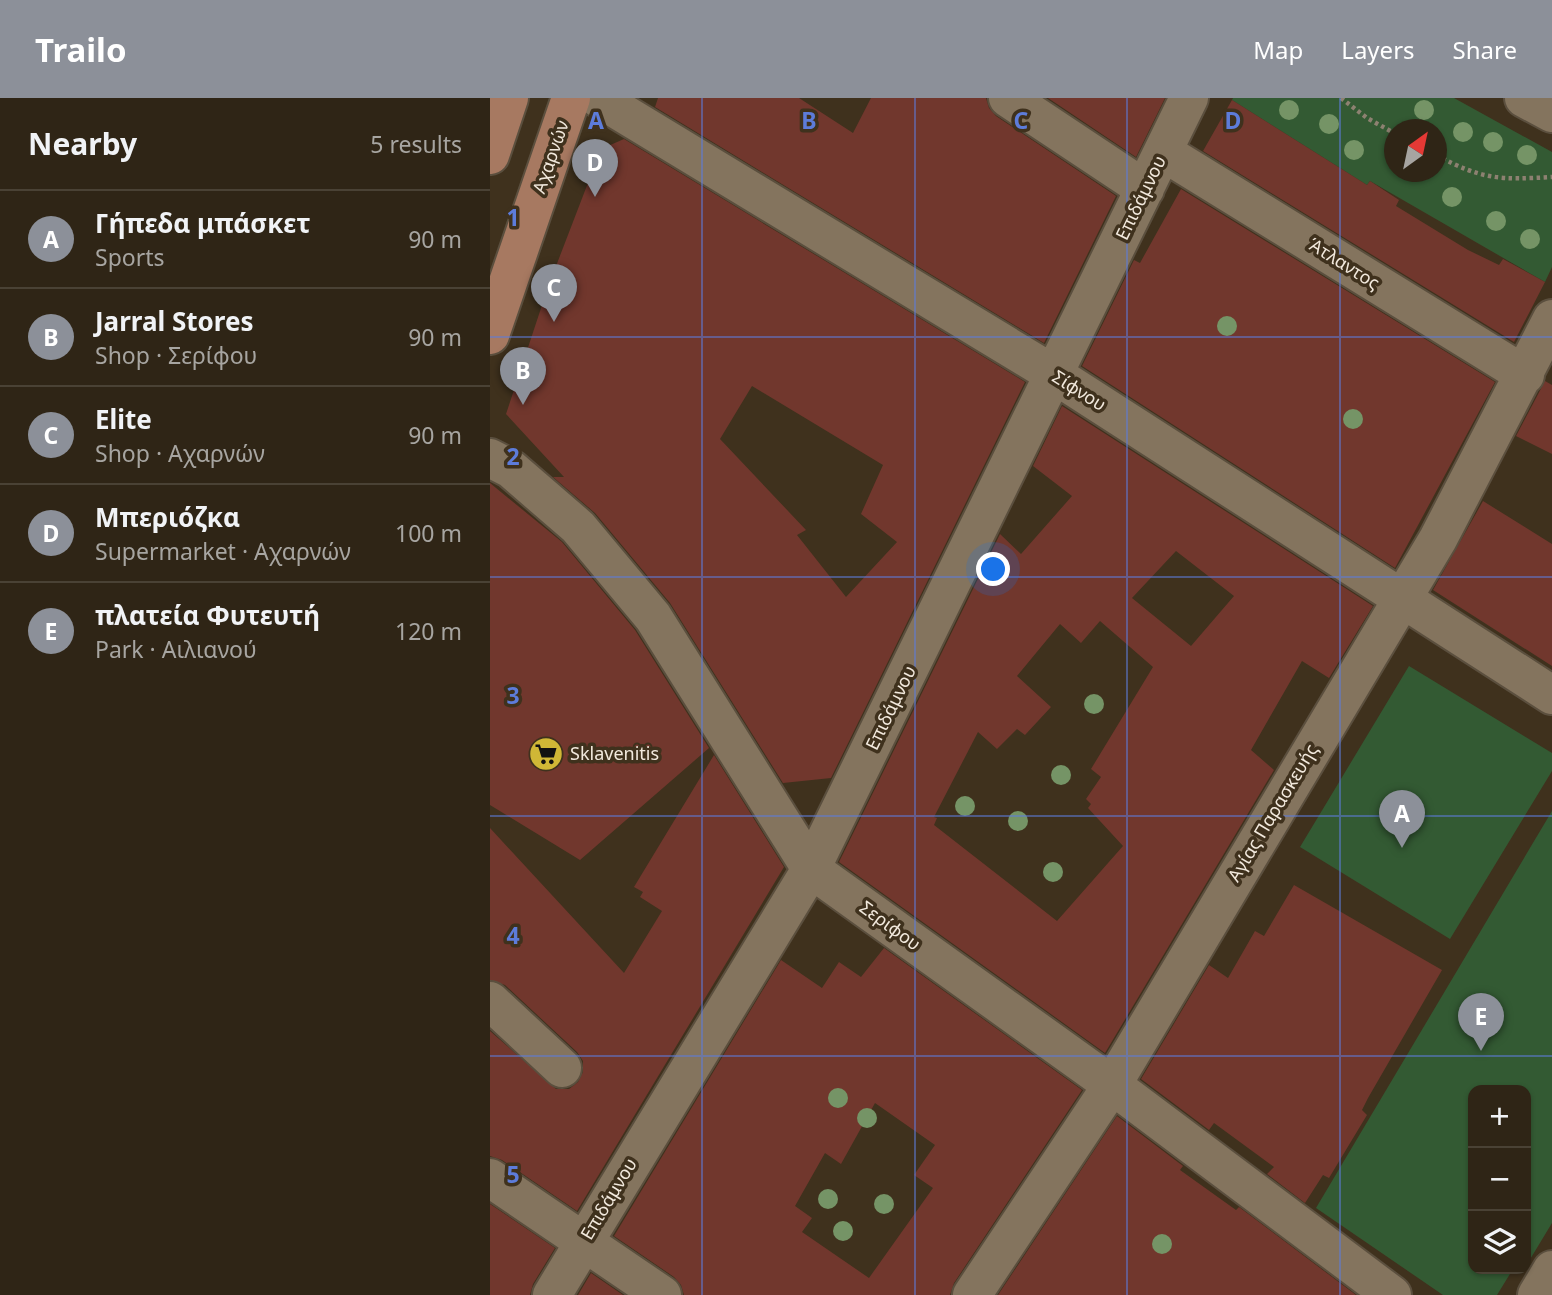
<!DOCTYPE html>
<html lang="en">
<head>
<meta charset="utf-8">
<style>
	:root { --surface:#2f2516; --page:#3b3123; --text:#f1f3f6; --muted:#a7a5a1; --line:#4a4235; --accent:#8c9099 }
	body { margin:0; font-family:"Noto Sans",sans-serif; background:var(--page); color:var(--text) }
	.controls { position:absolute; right:21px; bottom:21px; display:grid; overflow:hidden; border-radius:14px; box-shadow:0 2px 5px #0004 }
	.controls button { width:63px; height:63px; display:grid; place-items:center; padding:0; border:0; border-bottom:2px solid var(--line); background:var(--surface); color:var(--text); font:35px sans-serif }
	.compass { position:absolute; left:894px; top:21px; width:63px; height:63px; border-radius:50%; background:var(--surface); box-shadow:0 2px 5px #0004; rotate:33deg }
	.you { position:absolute; left:504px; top:472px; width:24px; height:24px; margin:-18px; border:5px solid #fff; border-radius:50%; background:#1a73e8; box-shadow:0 0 0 10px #1a73e833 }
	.badge { display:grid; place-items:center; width:46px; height:46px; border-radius:50%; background:var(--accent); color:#fff; font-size:23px; font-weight:700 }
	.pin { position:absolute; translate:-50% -58px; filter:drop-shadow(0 2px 4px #0008) }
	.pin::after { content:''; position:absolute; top:37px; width:24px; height:21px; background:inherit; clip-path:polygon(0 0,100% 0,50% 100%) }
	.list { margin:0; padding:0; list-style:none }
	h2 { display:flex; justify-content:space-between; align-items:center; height:91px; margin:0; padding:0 28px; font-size:30px }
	h2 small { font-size:23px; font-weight:400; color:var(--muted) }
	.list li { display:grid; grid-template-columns:46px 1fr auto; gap:21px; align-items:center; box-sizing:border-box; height:98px; padding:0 28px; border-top:2px solid var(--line) }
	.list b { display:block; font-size:26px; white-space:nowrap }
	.list p { margin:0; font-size:23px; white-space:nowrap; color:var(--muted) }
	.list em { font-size:23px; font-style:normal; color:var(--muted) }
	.icon { flex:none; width:38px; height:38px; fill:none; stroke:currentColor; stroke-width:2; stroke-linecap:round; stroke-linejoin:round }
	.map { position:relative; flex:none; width:1062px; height:1197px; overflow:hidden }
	header { display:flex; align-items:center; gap:42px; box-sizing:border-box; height:98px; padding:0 35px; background:var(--accent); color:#fff }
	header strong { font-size:33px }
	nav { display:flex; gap:38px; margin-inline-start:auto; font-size:24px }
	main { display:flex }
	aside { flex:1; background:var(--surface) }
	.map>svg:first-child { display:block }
	.green { fill:#335a33; fill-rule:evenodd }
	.building { fill:#71372d; fill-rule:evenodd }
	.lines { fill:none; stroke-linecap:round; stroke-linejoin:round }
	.minor-casing { stroke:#5b4f3e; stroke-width:42 }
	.major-casing { stroke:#5b4f3e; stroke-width:42 }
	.path { stroke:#8d8171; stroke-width:4.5; stroke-dasharray:3.5 3.5; stroke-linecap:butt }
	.minor { stroke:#84745e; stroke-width:38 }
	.major { stroke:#a77961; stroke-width:38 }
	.tree { fill:#759466 }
	.grid { fill:none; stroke:#5d7cda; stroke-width:2; stroke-opacity:0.55 }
	.labels { text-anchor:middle; stroke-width:7; stroke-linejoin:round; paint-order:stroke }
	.street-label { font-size:18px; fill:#f2e9dd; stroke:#3f311d }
	.poi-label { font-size:18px; fill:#f2e9dd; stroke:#3f311d; text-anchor:start }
	.grid-label { font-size:23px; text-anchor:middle; font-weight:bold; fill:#5d7cda; stroke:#3f311d; stroke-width:7; stroke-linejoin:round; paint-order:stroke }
</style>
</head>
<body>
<header>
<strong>Trailo</strong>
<nav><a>Map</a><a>Layers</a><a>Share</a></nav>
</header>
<main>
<aside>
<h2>Nearby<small>5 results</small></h2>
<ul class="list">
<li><span class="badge">A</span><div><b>Γήπεδα μπάσκετ</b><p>Sports</p></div><em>90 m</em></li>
<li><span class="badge">B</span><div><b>Jarral Stores</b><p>Shop · Σερίφου</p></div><em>90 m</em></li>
<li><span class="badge">C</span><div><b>Elite</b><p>Shop · Αχαρνών</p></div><em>90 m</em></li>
<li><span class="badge">D</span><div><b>Μπεριόζκα</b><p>Supermarket · Αχαρνών</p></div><em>100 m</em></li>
<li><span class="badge">E</span><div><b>πλατεία Φυτευτή</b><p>Park · Αιλιανού</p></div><em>120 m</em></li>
</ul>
</aside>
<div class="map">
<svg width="1062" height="1197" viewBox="0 0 1062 1197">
	<rect width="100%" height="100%" fill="#3f311d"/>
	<path class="green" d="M743 0H964L1062 54V169L1055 184 880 83 877 87 742 2ZM904 32H946V74H904Z
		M919 568 1062 655V673L960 841 810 749Z
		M1062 713V1125L1036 1168V992H983V1171H1023L1007 1197H953L826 1110Z"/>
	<path class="building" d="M168 0H309L363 35 381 0H496L499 10 506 18 626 98 554 245 165 9Z
		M558 0H675L646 59Z
		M742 2 877 87 880 83 909 102 906 108 978 152 1009 167 1013 161 1055 184 1024 244 713 53Z
		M134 41 535 284 341 680 293 685 180 505 105 415 63 379H74L16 316 58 189 111 51ZM262 288 393 367 371 416 407 444 356 499 307 437 316 432 230 341Z
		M691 91 1005 284 905 470 592 268 644 162 650 165Z
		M1055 283 1062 287V356L1026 338Z
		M572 308 883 508 839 580 812 563 761 652 784 672 615 955 349 764 510 436 531 456 582 398 543 368ZM686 453 744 498 701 548 642 500ZM610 523 663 569 601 671 611 679 596 701 601 706 598 710 633 748 567 823 444 727 447 720 444 719 488 634 507 651 527 631 535 637 561 609 527 578 570 526 591 545Z
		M0 385 72 444 145 532 219 650 90 762 0 707Z
		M993 403 1062 446V568L943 492Z
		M224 657 294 769 87 1113 12 1062 0 1058V933L66 991H79L88 984 93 974V963L87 954 15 887 0 882V730L134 875 172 813 150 799 153 794 144 789Z
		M804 787 952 872 878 1000 872 1012 877 1017 839 1080 833 1077 815 1105 777 1076 784 1069 724 1025 719 1032 651 981 719 867 738 880 765 833 774 838Z
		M394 850 592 992 464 1185 460 1197H194L191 1187 184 1179 124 1138 291 862 332 890 349 864 371 879ZM385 1005 445 1047 424 1077 443 1090 379 1180 312 1134 322 1120 305 1108 335 1055 351 1066Z
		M627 1018 693 1068 690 1072 746 1112 749 1109 866 1197H508Z
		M0 1106 65 1150 43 1186 40 1197H0Z
		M101 1175 133 1197H88Z"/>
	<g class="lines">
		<g class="minor-casing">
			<path id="minor" d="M108 0 565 277 1062 597
				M518 0 655 91
				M1034 0 1062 15
				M673 54 1035 277
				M0 360 21 371 88 429 163 519 321 771 622 987 902 1197
				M0 903 72 970
				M0 1080 172 1197
				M62 1197 321 771 699 0
				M482 1197 622 987 948 441 1062 221
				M1047 1197 1062 1172"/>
		</g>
		<g class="major-casing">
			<path id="major" d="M0 57 19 0
				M0 237 81 0"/>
		</g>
		<path class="path" d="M851 0 877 20 904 35
			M946 57C993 82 1010 82 1062 79"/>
		<use href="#minor" class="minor"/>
		<use href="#major" class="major"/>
	</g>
	<g class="tree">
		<circle cx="799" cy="12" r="10"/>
		<circle cx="934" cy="12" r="10"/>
		<circle cx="839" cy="26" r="10"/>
		<circle cx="973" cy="34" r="10"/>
		<circle cx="1003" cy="44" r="10"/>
		<circle cx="864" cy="52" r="10"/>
		<circle cx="1037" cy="57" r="10"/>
		<circle cx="962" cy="99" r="10"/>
		<circle cx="1006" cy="123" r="10"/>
		<circle cx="1040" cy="141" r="10"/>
		<circle cx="737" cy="228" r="10"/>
		<circle cx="863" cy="321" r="10"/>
		<circle cx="604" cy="606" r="10"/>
		<circle cx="571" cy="677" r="10"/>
		<circle cx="475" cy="708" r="10"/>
		<circle cx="528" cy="723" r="10"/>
		<circle cx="563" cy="774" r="10"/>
		<circle cx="348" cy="1000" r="10"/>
		<circle cx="377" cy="1020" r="10"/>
		<circle cx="338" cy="1101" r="10"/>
		<circle cx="394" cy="1106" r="10"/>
		<circle cx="353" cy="1133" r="10"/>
		<circle cx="672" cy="1146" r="10"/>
	</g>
	<path class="grid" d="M212 0V1197M425 0V1197M637 0V1197M850 0V1197M0 239H1062M0 479H1062M0 718H1062M0 958H1062"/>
	<defs>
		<g id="supermarket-disc" transform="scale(1.75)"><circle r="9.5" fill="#d0b736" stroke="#3f311d"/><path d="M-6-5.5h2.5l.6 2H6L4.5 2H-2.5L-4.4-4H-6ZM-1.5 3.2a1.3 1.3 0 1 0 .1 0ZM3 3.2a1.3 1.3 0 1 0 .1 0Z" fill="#111"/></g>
	</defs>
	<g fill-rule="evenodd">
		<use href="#supermarket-disc" x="56" y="656"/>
	</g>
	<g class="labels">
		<g class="street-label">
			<text transform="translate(61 59) rotate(-71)" y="6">Αχαρνών</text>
			<text transform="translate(651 100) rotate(-64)" y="6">Επιδάμνου</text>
			<text transform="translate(854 166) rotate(32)" y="6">Άτλαντος</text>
			<text transform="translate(589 293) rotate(32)" y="6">Σίφνου</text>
			<text transform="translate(401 610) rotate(-64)" y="6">Επιδάμνου</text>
			<text transform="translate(783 715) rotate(-59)" y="6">Αγίας Παρασκευής</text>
			<text transform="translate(400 828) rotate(36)" y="6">Σερίφου</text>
			<text transform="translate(119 1101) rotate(-59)" y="6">Επιδάμνου</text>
		</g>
		<g class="poi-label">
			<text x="80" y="662">Sklavenitis</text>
		</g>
	</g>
	<g class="grid-label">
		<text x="106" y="31">A</text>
		<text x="319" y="31">B</text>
		<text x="531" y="31">C</text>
		<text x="743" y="31">D</text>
		<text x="23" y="128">1</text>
		<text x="23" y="367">2</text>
		<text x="23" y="606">3</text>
		<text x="23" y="846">4</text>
		<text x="23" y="1085">5</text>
	</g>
</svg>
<div class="controls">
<button>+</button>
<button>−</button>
<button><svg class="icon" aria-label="layers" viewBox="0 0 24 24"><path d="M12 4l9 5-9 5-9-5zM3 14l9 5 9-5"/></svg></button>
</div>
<svg class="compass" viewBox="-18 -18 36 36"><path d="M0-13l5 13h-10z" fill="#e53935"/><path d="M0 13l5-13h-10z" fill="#a7a5a1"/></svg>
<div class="you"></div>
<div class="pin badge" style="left:912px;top:750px">A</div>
<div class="pin badge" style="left:33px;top:307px">B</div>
<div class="pin badge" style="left:64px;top:224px">C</div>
<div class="pin badge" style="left:105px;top:99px">D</div>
<div class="pin badge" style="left:991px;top:953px">E</div>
</div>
</main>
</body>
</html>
